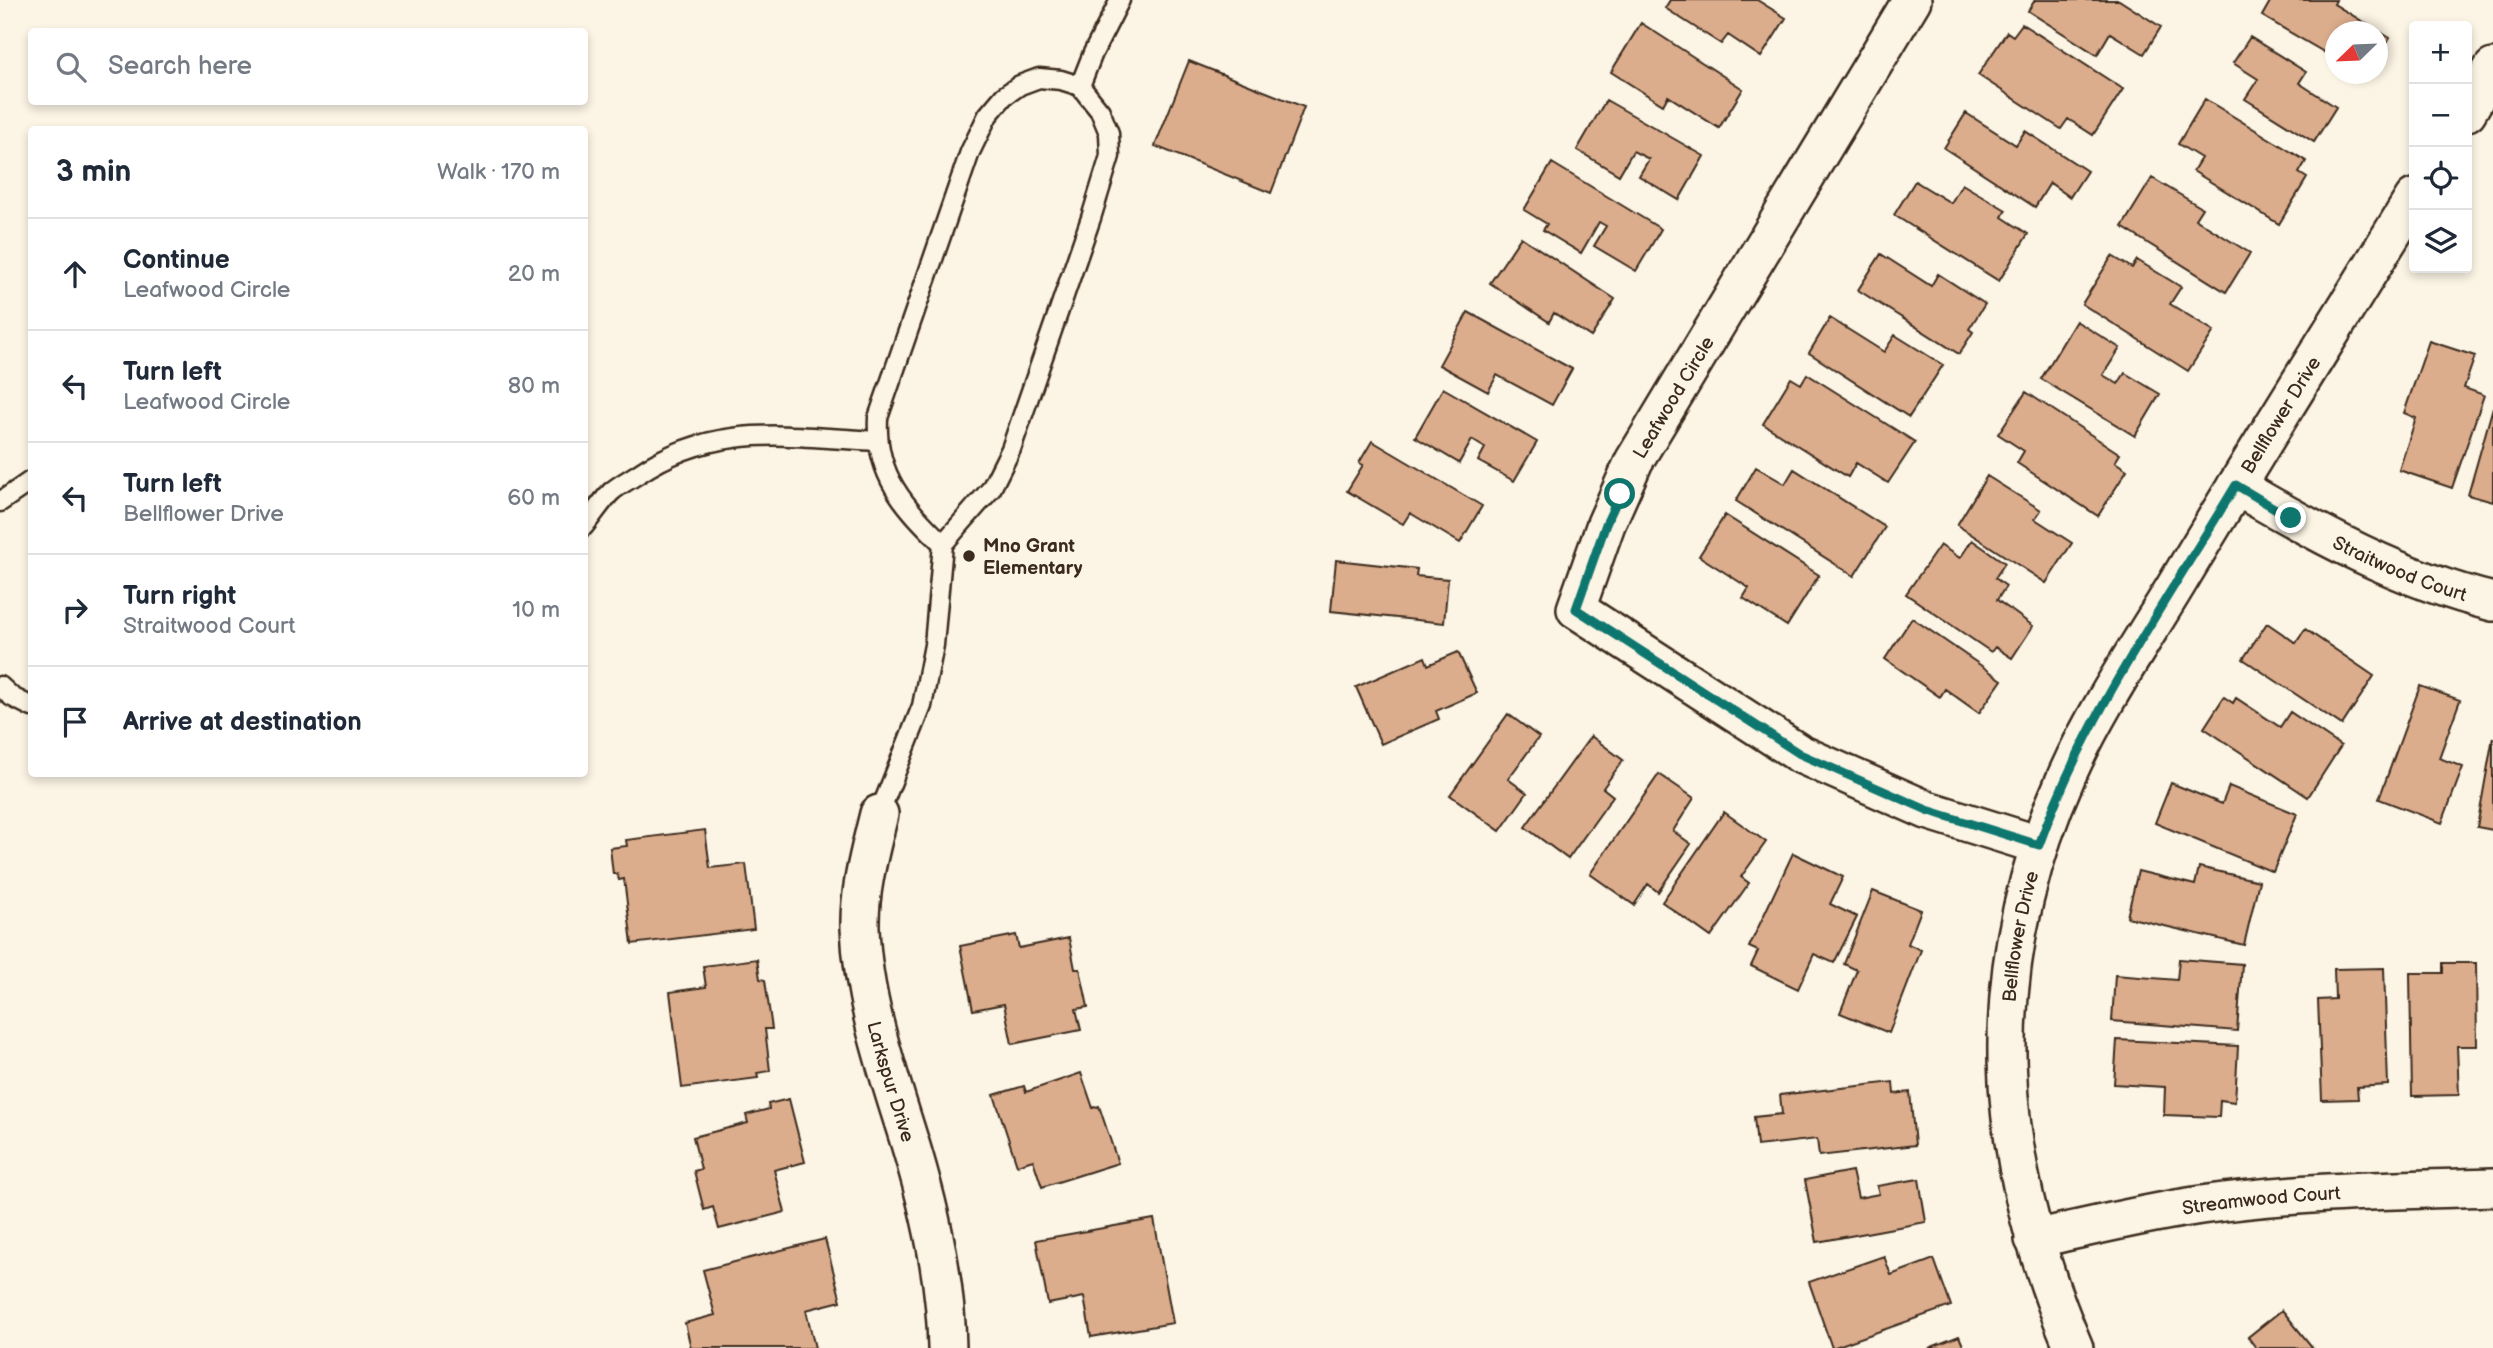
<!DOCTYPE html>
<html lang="en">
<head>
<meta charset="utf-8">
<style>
	:root { --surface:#fff; --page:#f6f6f7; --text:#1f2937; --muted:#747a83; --line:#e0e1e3 }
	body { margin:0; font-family:"Balsamiq Sans",sans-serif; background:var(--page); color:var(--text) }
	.controls { position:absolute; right:21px; top:21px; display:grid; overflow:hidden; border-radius:7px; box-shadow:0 4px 10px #0003 }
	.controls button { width:63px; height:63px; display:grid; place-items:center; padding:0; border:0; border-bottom:2px solid var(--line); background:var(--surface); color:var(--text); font:35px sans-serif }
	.compass { position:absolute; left:2325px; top:21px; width:63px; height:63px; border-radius:50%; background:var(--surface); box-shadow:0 4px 10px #0003; rotate:247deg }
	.stop { position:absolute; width:21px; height:21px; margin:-16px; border:5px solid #0f766e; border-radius:50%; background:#fff }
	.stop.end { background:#0f766e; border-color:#fff; box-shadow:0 2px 7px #0008 }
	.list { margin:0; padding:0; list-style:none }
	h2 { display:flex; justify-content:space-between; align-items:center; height:91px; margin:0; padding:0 28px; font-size:30px }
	h2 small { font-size:23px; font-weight:400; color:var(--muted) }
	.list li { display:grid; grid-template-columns:46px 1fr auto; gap:21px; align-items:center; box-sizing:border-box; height:112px; padding:0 28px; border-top:2px solid var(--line) }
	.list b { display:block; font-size:26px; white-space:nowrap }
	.list p { margin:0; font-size:23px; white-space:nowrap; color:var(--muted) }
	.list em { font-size:23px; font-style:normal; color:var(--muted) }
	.icon { flex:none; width:38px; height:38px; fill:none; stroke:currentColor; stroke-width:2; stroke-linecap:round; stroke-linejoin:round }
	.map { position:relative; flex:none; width:2493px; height:1348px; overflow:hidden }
	.search { position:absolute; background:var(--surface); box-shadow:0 4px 10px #0003; left:28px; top:28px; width:560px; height:77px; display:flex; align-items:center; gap:18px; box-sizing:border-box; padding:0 24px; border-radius:7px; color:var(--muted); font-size:26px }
	.panel { position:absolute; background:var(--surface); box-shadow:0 4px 10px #0003; left:28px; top:126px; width:560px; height:651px; border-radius:7px }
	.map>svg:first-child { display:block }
	.building { fill:#dcad8d; stroke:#3b2a1e; stroke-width:2 }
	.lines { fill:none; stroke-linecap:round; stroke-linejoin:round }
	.lane-casing { stroke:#3b2a1e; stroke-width:23 }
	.street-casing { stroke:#3b2a1e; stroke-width:42 }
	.lane { stroke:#fcf5e5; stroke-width:18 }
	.street { stroke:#fcf5e5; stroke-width:37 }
	.route { stroke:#0f766e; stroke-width:9 }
	.poi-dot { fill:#3b2a1e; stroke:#fcf5e5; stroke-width:2.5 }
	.labels { text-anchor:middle; stroke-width:6; stroke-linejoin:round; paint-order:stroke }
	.street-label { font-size:19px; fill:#3b2a1e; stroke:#fcf5e5 }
	.poi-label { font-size:19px; font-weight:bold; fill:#3b2a1e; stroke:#fcf5e5; text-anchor:start }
</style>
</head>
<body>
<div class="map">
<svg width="2493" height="1348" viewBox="0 0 2493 1348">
	<rect width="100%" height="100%" fill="#fcf5e5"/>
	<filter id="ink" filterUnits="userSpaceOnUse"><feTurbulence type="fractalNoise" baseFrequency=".0143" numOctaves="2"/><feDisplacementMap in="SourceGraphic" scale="14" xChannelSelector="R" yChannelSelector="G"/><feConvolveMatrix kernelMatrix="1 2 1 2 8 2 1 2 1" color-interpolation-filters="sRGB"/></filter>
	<g filter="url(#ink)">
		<path class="building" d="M1670 0H1757L1786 18 1761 57 1728 35 1721 44 1665 8Z
			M2035 0H2119L2161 27 2144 54 2110 33 2097 55 2028 11Z
			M2271 0H2336L2334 4 2390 38 2378 59V32H2336V59L2262 16Z
			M1641 23 1743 89 1719 128 1668 96 1663 105 1611 72Z
			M2022 24 2123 89 2093 135 2068 119 2061 129 1978 75 2007 32 2013 36Z
			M2250 37 2306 72 2299 83 2336 107 2314 142 2245 99 2258 79 2233 63Z
			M1189 61 1304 107 1271 193 1155 146Z
			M2205 99 2306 161 2299 173 2307 178 2279 224 2193 171 2201 158 2178 144Z
			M1606 100 1704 156 1679 200 1639 176 1649 159 1633 151 1619 175 1577 150Z
			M1966 113 2016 145 2025 131 2087 171 2070 197 2050 183 2035 207 1944 148Z
			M1552 163 1661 229 1636 271 1594 246 1606 226 1599 222 1581 253 1543 230 1547 224 1524 210Z
			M2152 178 2202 208 2195 219 2250 253 2226 292 2122 227Z
			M1915 181 1951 203 1962 184 2006 210 2002 217 2028 234 1999 281 1894 215Z
			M1521 237 1615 299 1591 337 1554 313 1549 322 1490 283Z
			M1881 254 1931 286 1938 274 1985 304 1969 329 1973 332 1959 354 1858 290Z
			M2112 256 2132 268 2137 260 2181 287 2170 304 2214 331 2188 371 2082 304Z
			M1468 312 1572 369 1552 405 1497 375 1488 392 1439 365Z
			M1830 318 1884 352 1895 335 1943 365 1909 417 1809 353Z
			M2076 321 2120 348 2103 375 2118 384 2125 373 2160 394 2135 436 2041 379Z
			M2429 341 2475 356 2464 388 2484 395 2452 488 2399 470 2416 418 2404 413Z
			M1807 374 1915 442 1888 483 1856 463 1848 477 1763 424 1791 378 1801 384Z
			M1443 388 1537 442 1514 481 1478 461 1485 448 1472 440 1459 463 1415 437Z
			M2026 392 2120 454 2115 462 2127 470 2098 516 2017 463 2024 451 1998 434Z
			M2493 407V502L2468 495Z
			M1372 441 1482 506 1460 543 1410 513 1403 524 1347 491 1363 465 1359 463Z
			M1756 467 1785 484 1794 469 1885 527 1854 576 1736 501Z
			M1987 476 2041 510 2035 519 2072 543 2046 583 1957 525Z
			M1725 515 1819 575 1787 626 1743 598 1749 588 1699 556Z
			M1972 540 2005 563 1995 578 2006 586 1997 600 2033 626 2012 658 1995 647 1991 652 1906 594 1940 545 1960 558Z
			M1336 560 1417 569 1416 576 1448 579 1444 623 1331 611Z
			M1912 618 2002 680 1979 713 1945 689 1940 697 1885 659Z
			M2267 623 2296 643 2305 629 2374 676 2342 725 2243 659Z
			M1458 652 1477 693 1436 711 1439 719 1381 744 1356 687 1425 657 1428 665Z
			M2420 686 2460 700 2439 758 2463 767 2442 823 2379 799Z
			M2224 697 2233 703 2236 698 2280 727 2290 712 2341 746 2308 797 2204 728Z
			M1508 714 1539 737 1508 779 1527 793 1500 831 1450 795Z
			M1591 736 1623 760 1603 788 1613 796 1568 859 1525 827Z
			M2493 737V830L2477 827Z
			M1659 774 1694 798 1673 831 1691 844 1658 892 1648 884 1634 905 1590 874Z
			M2171 783 2222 804 2229 786 2297 814 2273 872 2155 823Z
			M1724 812 1766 842 1741 877 1749 883 1711 937 1662 902Z
			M705 830 710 868 746 864 754 929 632 944 624 879 619 880 617 874H613L610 848 627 846 626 840Z
			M1793 853 1843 877 1830 904 1857 917 1834 963 1814 954 1798 989 1751 966 1758 951 1749 947Z
			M2199 867 2259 881 2244 945 2127 917 2138 871 2195 885Z
			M1873 891 1921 910 1908 944 1921 950 1889 1033 1840 1013 1857 970 1844 964Z
			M1016 935 1019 948 1069 938 1075 969H1080L1088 1007 1076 1009 1081 1030 1012 1044 1004 1004 973 1010 960 946Z
			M757 959 760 979 765 980 772 1029H765L770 1071 757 1073 758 1078 682 1088 670 992 706 987 703 966Z
			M2179 959 2242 964 2237 1031 2112 1021 2115 975 2177 980Z
			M2443 963H2476L2477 1046H2457L2459 1095 2412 1096 2410 973H2443Z
			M2384 968 2388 1085 2357 1087 2358 1099 2322 1100 2318 1000 2335 999 2334 969Z
			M2117 1040 2238 1046 2235 1102 2220 1100 2219 1117 2164 1115 2165 1087 2114 1084Z
			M1081 1073 1093 1108 1099 1106 1118 1163 1042 1187 1033 1160 1017 1165 994 1095 1024 1086 1026 1092Z
			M1893 1082 1894 1094 1910 1092 1915 1145 1819 1156 1817 1139 1757 1146 1754 1117 1782 1114 1780 1095Z
			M789 1099 805 1162 774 1170 785 1212 719 1229 713 1207 704 1210 694 1171 701 1169 693 1137 748 1123 746 1115 769 1109 768 1104Z
			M1852 1171 1858 1198 1879 1194 1877 1186 1919 1179 1926 1222 1817 1242 1805 1180Z
			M1154 1219 1173 1323 1091 1337 1084 1297 1048 1304 1036 1240Z
			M825 1239 841 1301 806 1310 815 1348H691L685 1323 715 1315 703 1270Z
			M1884 1256 1891 1275 1934 1259 1951 1306 1832 1348 1809 1282Z
			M2282 1310 2313 1348H2256L2248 1337Z
			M1959 1336 1964 1348H1929Z"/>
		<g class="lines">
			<g class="lane-casing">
				<path id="lane" d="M1080 86 1093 53 1120 0
					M0 502 32 480
					M584 526C593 515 601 502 611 492 619 485 629 480 638 474 716 421 789 437 877 441
					M0 686 12 697 32 707
					M879 814 922 706 934 645 943 544 991 489 1011 449 1091 218 1110 156 1109 133 1100 111 1080 86 1061 80 1039 78 1020 85 1004 96 988 115 970 152 878 418C875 475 904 506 943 544"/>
			</g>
			<g class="street-casing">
				<g id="street">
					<path d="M1912 0 1634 461 1606 524 1576 609 1800 754 1927 810 2039 845"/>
					<path d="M2467 112 2493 68"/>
					<path id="s1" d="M2236 486C2318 534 2400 579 2493 602"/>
					<path id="s2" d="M879 814C870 851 859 890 860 928 863 1004 890 1078 912 1150 931 1213 946 1282 947 1348"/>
					<path id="s3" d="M2034 1239C2090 1227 2145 1213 2201 1205 2298 1191 2396 1190 2493 1187"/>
					<path id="s4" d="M2074 1348C1992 1155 1980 970 2067 775 2098 706 2142 642 2181 577 2257 450 2337 324 2414 198"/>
				</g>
			</g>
			<use href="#lane" class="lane"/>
			<use href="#street" class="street"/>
		</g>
	</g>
	<g class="lines" filter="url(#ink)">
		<path class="route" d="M1620 494 1606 524 1576 609 1800 754 1927 810 2039 845C2085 716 2166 602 2236 485L2291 518"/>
	</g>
	<circle class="poi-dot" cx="969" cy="556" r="7"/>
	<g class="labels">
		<g class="street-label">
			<text transform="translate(1673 397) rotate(-59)" y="7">Leafwood Circle</text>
			<text dy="7" stroke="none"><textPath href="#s4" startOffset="1010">Bellflower Drive</textPath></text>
			<text dy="7" stroke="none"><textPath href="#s1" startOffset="184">Straitwood Court</textPath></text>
			<text dy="7" stroke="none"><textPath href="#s4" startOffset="422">Bellflower Drive</textPath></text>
			<text dy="7" stroke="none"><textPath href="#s2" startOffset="273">Larkspur Drive</textPath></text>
			<text dy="7" stroke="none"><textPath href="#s3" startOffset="231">Streamwood Court</textPath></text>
		</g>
		<g class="poi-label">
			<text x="983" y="552">Mno Grant<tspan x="983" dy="22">Elementary</tspan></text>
		</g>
	</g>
</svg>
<div class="controls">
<button>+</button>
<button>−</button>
<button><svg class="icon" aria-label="locate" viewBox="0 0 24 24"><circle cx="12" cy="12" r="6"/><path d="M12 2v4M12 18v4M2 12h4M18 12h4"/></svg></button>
<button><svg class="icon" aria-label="layers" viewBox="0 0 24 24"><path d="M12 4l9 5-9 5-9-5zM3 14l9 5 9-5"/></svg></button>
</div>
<svg class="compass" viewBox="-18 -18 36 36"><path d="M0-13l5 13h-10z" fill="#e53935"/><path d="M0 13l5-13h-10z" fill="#747a83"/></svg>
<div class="stop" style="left:1620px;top:494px"></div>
<div class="stop end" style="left:2291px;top:518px"></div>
<div class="search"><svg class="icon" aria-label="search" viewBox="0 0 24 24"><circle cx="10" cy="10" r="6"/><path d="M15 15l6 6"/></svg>Search here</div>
<section class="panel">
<h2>3 min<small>Walk · 170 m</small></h2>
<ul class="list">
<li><svg class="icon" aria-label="ahead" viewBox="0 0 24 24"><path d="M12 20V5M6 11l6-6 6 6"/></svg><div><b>Continue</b><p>Leafwood Circle</p></div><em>20 m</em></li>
<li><svg class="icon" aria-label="left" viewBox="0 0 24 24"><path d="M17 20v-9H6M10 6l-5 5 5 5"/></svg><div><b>Turn left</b><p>Leafwood Circle</p></div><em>80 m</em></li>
<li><svg class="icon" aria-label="left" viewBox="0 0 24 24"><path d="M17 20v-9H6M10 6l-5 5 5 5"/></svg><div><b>Turn left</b><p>Bellflower Drive</p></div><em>60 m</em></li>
<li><svg class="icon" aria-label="right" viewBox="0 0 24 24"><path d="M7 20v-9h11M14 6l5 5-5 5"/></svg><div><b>Turn right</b><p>Straitwood Court</p></div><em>10 m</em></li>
<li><svg class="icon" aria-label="arrive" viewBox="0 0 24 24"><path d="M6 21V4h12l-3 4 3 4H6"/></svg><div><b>Arrive at destination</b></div></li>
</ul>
</section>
</div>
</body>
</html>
